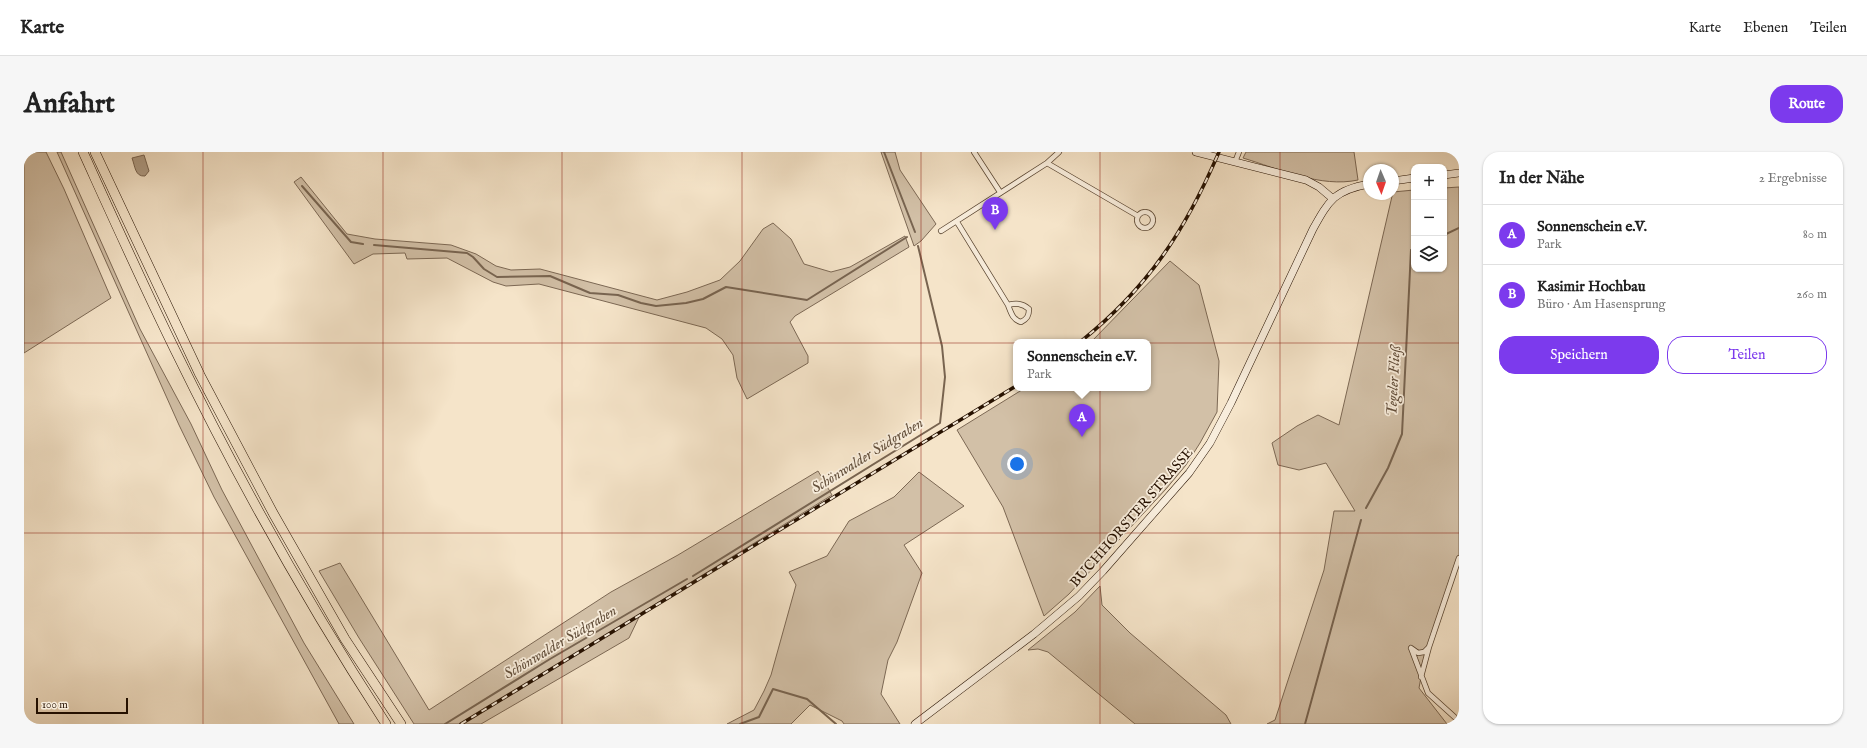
<!DOCTYPE html>
<html lang="de">
<head>
<meta charset="utf-8">
<style>
	:root { --surface:#fff; --page:#f6f6f6; --text:#222; --muted:#767676; --line:#e0e0e0; --accent:#7c3aed }
	body { margin:0; font-family:"IM FELL English",serif; background:var(--page); color:var(--text) }
	.controls { position:absolute; right:12px; top:12px; display:grid; overflow:hidden; border-radius:8px; box-shadow:0 1px 3px #0004 }
	.controls button { width:36px; height:36px; display:grid; place-items:center; padding:0; border:0; border-bottom:1px solid var(--line); background:var(--surface); color:var(--text); font:20px sans-serif }
	.compass { position:absolute; left:1339px; top:12px; width:36px; height:36px; border-radius:50%; background:var(--surface); box-shadow:0 1px 3px #0004; rotate:178deg }
	.scale { position:absolute; left:12px; bottom:10px; width:92px; box-sizing:border-box; padding-left:4px; border:2px solid #261100; border-top:0; font-size:11px; line-height:14px; white-space:nowrap; color:#261100; -webkit-text-stroke:3px #f8eddc; paint-order:stroke }
	.you { position:absolute; left:993px; top:312px; width:14px; height:14px; margin:-10px; border:3px solid #fff; border-radius:50%; background:#1a73e8; box-shadow:0 0 0 6px #1a73e833 }
	.badge { display:grid; place-items:center; width:26px; height:26px; border-radius:50%; background:var(--accent); color:#fff; font-size:13px; font-weight:700 }
	.pin { position:absolute; translate:-50% -33px; filter:drop-shadow(0 1px 2px #0008) }
	.pin::after { content:''; position:absolute; top:21px; width:14px; height:12px; background:inherit; clip-path:polygon(0 0,100% 0,50% 100%) }
	.popup { position:absolute; left:989px; top:187px; width:138px; height:52px; box-sizing:border-box; display:grid; place-content:center; border-radius:8px; background:var(--surface); filter:drop-shadow(0 1px 3px #0005); font-size:13px; white-space:nowrap; color:var(--muted) }
	.popup b { font-size:15px; color:var(--text) }
	.popup::after { content:''; position:absolute; left:50%; top:100%; margin-left:-8px; border:8px solid transparent; border-top-color:var(--surface) }
	.list { margin:0; padding:0; list-style:none }
	h2 { display:flex; justify-content:space-between; align-items:center; height:52px; margin:0; padding:0 16px; font-size:17px }
	h2 small { font-size:13px; font-weight:400; color:var(--muted) }
	.list li { display:grid; grid-template-columns:26px 1fr auto; gap:12px; align-items:center; box-sizing:border-box; height:60px; padding:0 16px; border-top:1px solid var(--line) }
	.list b { display:block; font-size:15px; white-space:nowrap }
	.list p { margin:0; font-size:13px; white-space:nowrap; color:var(--muted) }
	.list em { font-size:13px; font-style:normal; color:var(--muted) }
	.actions { display:flex; gap:8px; padding:12px 16px }
	.actions a { flex:1; padding:9px 0; border:1px solid var(--accent); border-radius:16px; text-align:center; font-size:14px; color:var(--accent) }
	.actions .main { background:var(--accent); color:#fff }
	.icon { flex:none; width:22px; height:22px; fill:none; stroke:currentColor; stroke-width:2; stroke-linecap:round; stroke-linejoin:round }
	.map { position:relative; flex:none; width:1435px; height:572px; overflow:hidden; border-radius:16px }
	header { display:flex; align-items:center; gap:24px; box-sizing:border-box; height:56px; padding:0 20px; background:var(--surface); border-bottom:1px solid var(--line) }
	header strong { font-size:19px }
	nav { display:flex; gap:22px; margin-inline-start:auto; font-size:14px }
	.intro { display:flex; align-items:center; justify-content:space-between; box-sizing:border-box; height:96px; padding:0 24px }
	h1 { margin:0; font-size:28px }
	.button { padding:10px 18px; border-radius:16px; background:var(--accent); color:#fff; font-size:14px; font-weight:700 }
	main { display:flex; gap:24px; padding:0 24px }
	aside { flex:1; background:var(--surface); border-radius:16px; box-shadow:0 1px 3px #0004 }
	.map>svg:first-child { display:block }
	.green { fill:#d2c0a7; stroke:#7c6854 }
	.water { fill:#af9c85; stroke:#786450 }
	.lines { fill:none; stroke-linecap:round; stroke-linejoin:round }
	.stream { stroke:#786450; stroke-width:2 }
	.street-casing { stroke:#5a4632; stroke-width:6 }
	.secondary-casing { stroke:#261100; stroke-width:8 }
	.highway-casing { stroke:#261100; stroke-width:10 }
	.street { stroke:#f8eddc; stroke-width:4.5 }
	.secondary { stroke:#f8eddc; stroke-width:7 }
	.highway { stroke:#f5e4c9; stroke-width:9 }
	.rail-casing { stroke:#261100; stroke-width:3.5 }
	.rail { stroke:#f8eddc; stroke-width:2; stroke-dasharray:6; stroke-linecap:butt }
	.grid { fill:none; stroke:#8f2418; stroke-width:1; stroke-opacity:0.55 }
	.labels { text-anchor:middle; stroke-width:3.5; stroke-linejoin:round; paint-order:stroke }
	.street-label { font-size:14px; fill:#261100; stroke:#f8eddc }
	.water-label { font-size:15px; font-style:italic; fill:#64503c; stroke:#f8eddc }
</style>
</head>
<body>
<header>
<strong>Karte</strong>
<nav><a>Karte</a><a>Ebenen</a><a>Teilen</a></nav>
</header>
<div class="intro"><h1>Anfahrt</h1><a class="button">Route</a></div>
<main>
<div class="map">
<svg width="1435" height="572" viewBox="0 0 1435 572">
	<rect width="100%" height="100%" fill="#f5e4c9"/>
	<filter id="stains"><feTurbulence type="fractalNoise" baseFrequency=".005" numOctaves="4"/><feColorMatrix values="0 0 0 0 .2 0 0 0 0 .09 0 0 0 0 .02 0 0 0 .5 -.17"/></filter>
	<radialGradient id="worn" r=".72"><stop offset=".6" stop-color="#630" stop-opacity="0"/><stop offset="1" stop-color="#630" stop-opacity=".3"/></radialGradient>
	<path class="green" d="M0 0H22L40 37 87 146 0 201Z
		M33 0H37L116 177 167 272 198 338 280 491 330 572H315L190 345 155 273Z
		M857 0H871L876 18 912 72 897 89 890 94Z
		M1222 0H1330L1334 28C1297 36 1255 17 1219 6Z
		M277 25 323 82 351 87 427 93 452 102 472 114 487 118 516 117 633 148 663 140 696 128 716 109 739 77 749 71 767 87 780 112 807 120 826 115 881 84 885 95 771 164 766 170 784 204V211L723 247 713 226 709 203 698 187 682 176 515 132 482 134 469 130 423 106 383 107 381 101 349 102 330 112 270 30Z
		M1435 35V406L1397 525 1395 536 1423 572H1243L1251 568 1300 418 1310 359H1331L1302 311 1275 318 1254 313 1248 291 1273 274 1294 263 1315 273 1369 40 1390 38V117H1420V36Z
		M1146 109 1175 133 1195 209 1193 260 1176 291 1162 313 1142 337 1045 442 1020 464 979 355 933 278 1001 236H1124V190H1067Z
		M794 319 808 343 617 461 605 486 457 572H390L335 486 295 419 316 411 405 558 587 440 654 403Z
		M895 320 940 354 880 393 898 421 873 490 864 508 857 542 876 572H820L818 569 786 553 767 572H703L730 558 740 539 747 523 772 433 765 420 803 404 825 369 870 345Z
		M1076 434 1078 453 1106 481 1202 563 1207 572H1111L1024 500 1014 497 1004 498 1051 460Z"/>
	<path class="water" d="M120 3 125 19 121 24C111 25 111 14 108 6Z"/>
	<g class="lines">
		<path class="stream" d="M860 0 891 80
			M278 34 327 90 339 92
			M1420 83 1435 76
			M350 93 443 101 449 105 460 117 473 125 526 124 566 141 594 143 617 151 632 154 662 151 679 147 702 135 783 148 883 85
			M1342 356 1364 316 1378 282 1387 98 1390 97
			M669 424 916 271 921 225 918 194 894 94
			M421 572 526 507 663 427
			M716 572 735 565 749 537 783 547 812 572
			M1281 572 1337 368"/>
		<g class="street-casing">
			<path id="street" d="M950 0 976 40
				M1211 10 1215 0
				M1023 11 1114 64
				M1113 68a8 8 0 1 1 16 0a8 8 0 1 1-16 0Z
				M933 70 984 153C987 161 989 168 997 170 1003 167 1005 164 1005 157 998 151 992 151 984 153
				M917 79 1023 11 1035 0
				M1387 496 1394 501 1400 500 1405 495 1435 406
				M1387 496 1404 541 1435 569
				M1397 525 1405 495"/>
		</g>
		<g class="secondary-casing">
			<path id="secondary" d="M1172 0 1282 28 1295 35 1308 46
				M1420 23 1435 21
				M1369 29 1390 26
				M891 572 1010 482 1055 444 1079 419 1165 321 1186 291 1207 251 1289 77C1305 48 1311 38 1345 32"/>
		</g>
		<g class="highway-casing">
			<path id="highway" d="M59 0C89 66 119 133 151 198 214 327 284 452 362 572
				M71 0 176 223 249 361 321 487 377 572"/>
		</g>
		<use href="#street" class="street"/>
		<use href="#secondary" class="secondary"/>
		<use href="#highway" class="highway"/>
		<g class="rail-casing">
			<path id="rail" d="M1056 190C1124 136 1161 79 1195 0
				M437 572 992 234"/>
		</g>
		<use href="#rail" class="rail"/>
	</g>
	<path class="grid" d="M179 0V572M359 0V572M538 0V572M718 0V572M897 0V572M1076 0V572M1256 0V572M0 191H1435M0 381H1435"/>
	<g class="labels">
		<g class="street-label">
			<text transform="translate(1107 365) rotate(-49)" y="5">BUCHHORSTER STRASSE</text>
		</g>
		<g class="water-label">
			<text transform="translate(1369 229) rotate(-87)" y="5">Tegeler Fließ</text>
			<text transform="translate(843 303) rotate(-32)" y="5">Schönwalder Südgraben</text>
			<text transform="translate(536 490) rotate(-31)" y="5">Schönwalder Südgraben</text>
		</g>
	</g>
	<rect width="100%" height="100%" filter="url(#stains)"/>
	<rect width="100%" height="100%" fill="url(#worn)"/>
</svg>
<div class="controls">
<button>+</button>
<button>−</button>
<button><svg class="icon" aria-label="layers" viewBox="0 0 24 24"><path d="M12 4l9 5-9 5-9-5zM3 14l9 5 9-5"/></svg></button>
</div>
<svg class="compass" viewBox="-18 -18 36 36"><path d="M0-13l5 13h-10z" fill="#e53935"/><path d="M0 13l5-13h-10z" fill="#767676"/></svg>
<div class="scale">100 m</div>
<div class="you"></div>
<div class="pin badge" style="left:1058px;top:285px">A</div>
<div class="popup"><b>Sonnenschein e.V.</b>Park</div>
<div class="pin badge" style="left:971px;top:78px">B</div>
</div>
<aside>
<h2>In der Nähe<small>2 Ergebnisse</small></h2>
<ul class="list">
<li><span class="badge">A</span><div><b>Sonnenschein e.V.</b><p>Park</p></div><em>80 m</em></li>
<li><span class="badge">B</span><div><b>Kasimir Hochbau</b><p>Büro · Am Hasensprung</p></div><em>260 m</em></li>
</ul>
<div class="actions"><a class="main">Speichern</a><a>Teilen</a></div>
</aside>
</main>
</body>
</html>
